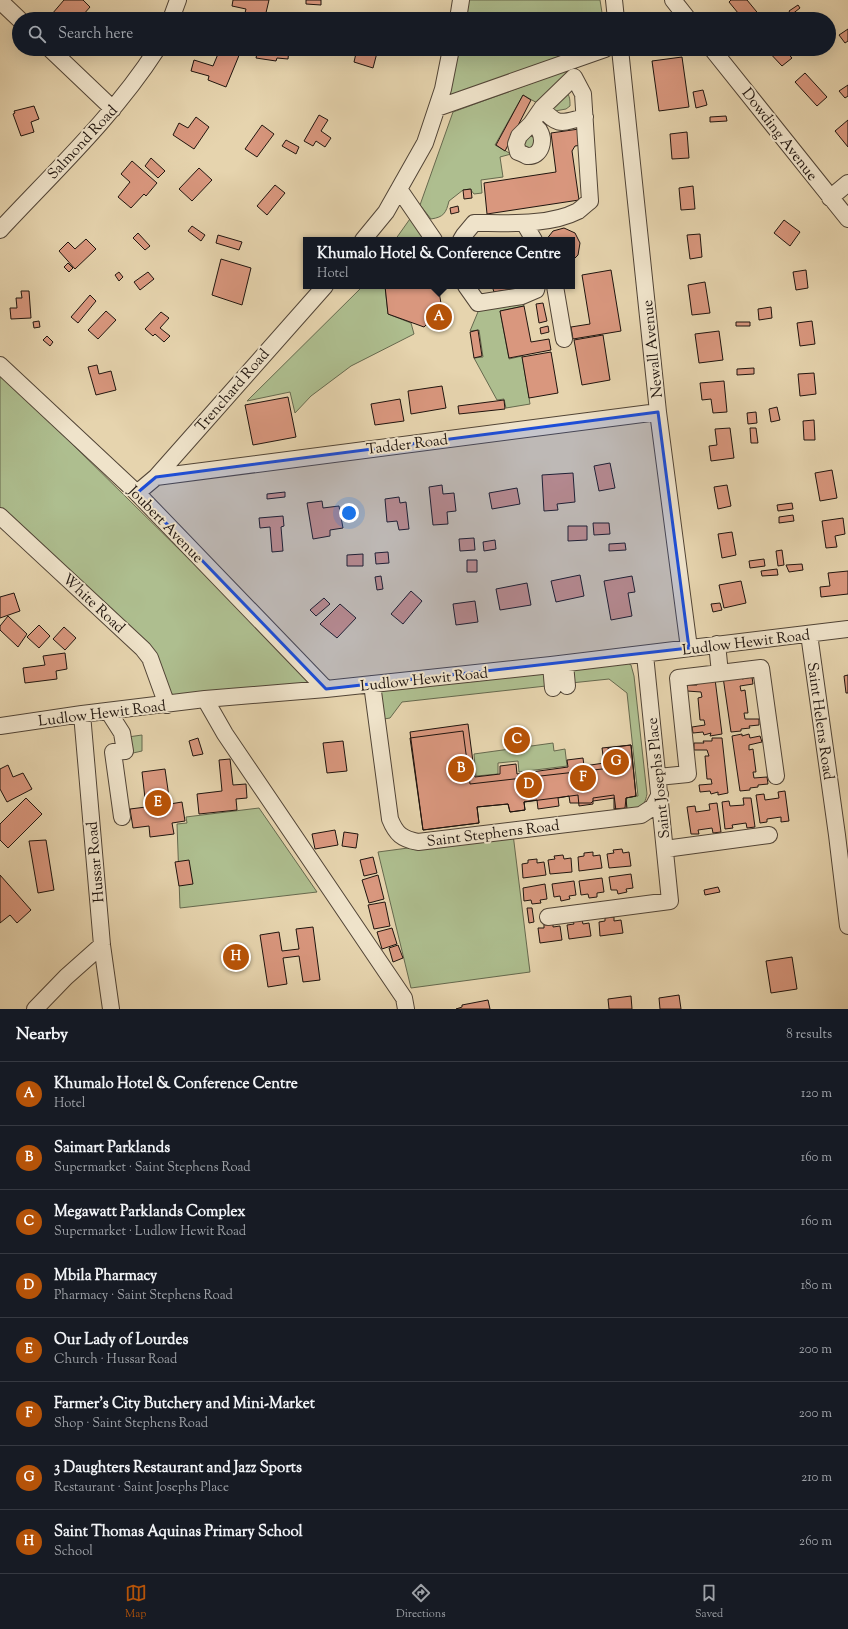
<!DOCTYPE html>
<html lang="en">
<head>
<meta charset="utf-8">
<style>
	:root { --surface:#171b24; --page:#20242c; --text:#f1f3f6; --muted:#9ea1a6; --line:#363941; --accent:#b45309 }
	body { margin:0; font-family:"Sorts Mill Goudy",serif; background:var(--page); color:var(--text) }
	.you { position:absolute; left:349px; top:513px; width:14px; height:14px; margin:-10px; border:3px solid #fff; border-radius:50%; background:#1a73e8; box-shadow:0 0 0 6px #1a73e833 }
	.badge { display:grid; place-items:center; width:26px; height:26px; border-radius:50%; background:var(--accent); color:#fff; font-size:13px; font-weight:700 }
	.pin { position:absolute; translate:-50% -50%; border:2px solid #fff; box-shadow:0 1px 4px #0006 }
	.popup { position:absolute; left:303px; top:237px; width:272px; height:52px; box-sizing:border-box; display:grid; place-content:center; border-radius:0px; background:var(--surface); filter:drop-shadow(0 1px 3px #0005); font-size:13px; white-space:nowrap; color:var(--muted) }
	.popup b { font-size:15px; color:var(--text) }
	.popup::after { content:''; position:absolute; left:50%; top:100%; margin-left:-8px; border:8px solid transparent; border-top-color:var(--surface) }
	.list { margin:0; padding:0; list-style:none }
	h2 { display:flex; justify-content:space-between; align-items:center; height:52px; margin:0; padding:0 16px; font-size:17px }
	h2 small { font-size:13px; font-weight:400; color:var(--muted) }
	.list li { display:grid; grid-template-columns:26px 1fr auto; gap:12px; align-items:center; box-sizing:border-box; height:64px; padding:0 16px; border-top:1px solid var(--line) }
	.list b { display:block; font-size:15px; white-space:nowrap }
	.list p { margin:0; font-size:13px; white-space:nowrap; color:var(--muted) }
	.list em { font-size:13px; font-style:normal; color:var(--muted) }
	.icon { flex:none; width:22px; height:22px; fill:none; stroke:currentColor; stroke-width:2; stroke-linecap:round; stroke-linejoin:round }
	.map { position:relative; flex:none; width:848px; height:1009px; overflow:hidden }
	.search { position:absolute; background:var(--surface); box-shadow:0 4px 16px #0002; left:12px; right:12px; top:12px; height:44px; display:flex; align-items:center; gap:10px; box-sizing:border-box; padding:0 14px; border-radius:22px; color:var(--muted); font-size:15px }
	.sheet { height:564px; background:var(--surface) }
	nav { display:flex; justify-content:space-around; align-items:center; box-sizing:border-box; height:56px; border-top:1px solid var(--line); background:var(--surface); font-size:11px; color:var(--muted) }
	nav a { display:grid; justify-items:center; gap:2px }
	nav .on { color:var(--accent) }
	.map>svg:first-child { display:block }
	.green { fill:#aebe8f; stroke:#66694e }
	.building { fill:#d9977e; stroke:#1f140e }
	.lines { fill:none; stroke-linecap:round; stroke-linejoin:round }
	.minor-casing { stroke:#514436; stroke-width:18 }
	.minor { stroke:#efe3ca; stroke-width:16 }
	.marked { fill:#1d4ed8; fill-opacity:0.2; stroke:#1d4ed8; stroke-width:3; stroke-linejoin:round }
	.labels { text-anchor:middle; stroke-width:4; stroke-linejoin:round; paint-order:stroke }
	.street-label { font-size:15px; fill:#1f140e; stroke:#efe3ca }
</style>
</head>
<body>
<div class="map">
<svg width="848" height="1009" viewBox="0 0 848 1009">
	<rect width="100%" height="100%" fill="#e6d4ae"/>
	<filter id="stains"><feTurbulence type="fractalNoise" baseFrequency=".005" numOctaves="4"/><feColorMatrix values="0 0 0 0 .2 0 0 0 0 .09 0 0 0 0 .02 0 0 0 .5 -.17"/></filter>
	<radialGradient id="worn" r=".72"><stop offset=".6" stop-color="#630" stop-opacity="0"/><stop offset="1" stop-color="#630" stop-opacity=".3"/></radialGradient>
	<path class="green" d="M463 0H600L603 19H460Z
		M453 49H590L442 102Z
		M576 67 577 71 539 104 523 95 495 145 511 154 500 157 503 177 481 180 482 193 474 194 470 189 463 190 449 201C446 213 444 217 431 219L420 205 453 112Z
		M566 91C570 96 570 100 570 106L566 109 555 111 551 107Z
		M529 136 534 137 537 144 527 150 523 142Z
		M412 216 428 240H395Z
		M363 286H385L388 314 411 323 414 334 351 366 311 396 295 413 290 392 247 401Z
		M523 300 524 306 500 311 509 359 522 356 530 404 506 408 504 399 497 400 474 358 483 357 479 330 470 331 480 307Z
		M0 373 319 687 174 695 165 690 154 656 0 512Z
		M626 662 631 665 634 676 647 794C644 808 641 808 627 810L626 798 638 796 627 693 609 679 571 683 570 668Z
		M544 670 546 686 402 702 390 718 384 719 379 689Z
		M142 735V751L133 753 128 749V737Z
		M553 743 554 751 565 749 567 766 519 772 518 761 498 763V774L476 776 474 754Z
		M259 808 317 892 180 908 177 824 187 823 186 817Z
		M513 834 530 972 411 988 378 852Z"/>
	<path class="building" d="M64 0H83L90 7 83 15 87 19H57L52 14Z
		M233 0H269L265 17 245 13 246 9 232 6Z
		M306 0H321V5L306 4Z
		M731 0H747L761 17 758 19H743L729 2Z
		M798 5 800 8 791 15 789 11Z
		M645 14 650 19H640Z
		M848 29V41L845 43 839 35Z
		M72 49H82L77 54Z
		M212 49H231L240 53 226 87 208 80 209 76 191 71 194 60 213 66 218 54 211 51Z
		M258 49H289L288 59 277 58 276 61 256 58Z
		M357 49H378L373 68 354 62Z
		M766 49H784L792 58 782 66Z
		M682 57 689 107 659 111 652 61Z
		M805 73 827 97 817 106 795 82Z
		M848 85V96L845 98 839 91Z
		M703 90 707 105 696 108 693 92Z
		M523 95 531 100 505 151 496 145Z
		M34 106 39 119 31 122 34 132 21 136 13 114 15 113 14 111Z
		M319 115 328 120 321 131 331 138 325 147 316 141 313 146 304 141Z
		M726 116 727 121 710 122V117Z
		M196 117 209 127 194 149 173 135 179 123 188 128Z
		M848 120V147L835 131Z
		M262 125 274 134 257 157 245 149Z
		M579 129 582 145 575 146 572 151 579 200 487 214 484 183 556 172 551 133Z
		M687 132 689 158 672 159 670 134Z
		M286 140 299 147 296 154 282 146Z
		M151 158 165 171 158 178 145 166Z
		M132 161 157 183 146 196 144 194 131 208 118 197 130 182 121 174Z
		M199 168 212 180 192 201 179 189Z
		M275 185 285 193 267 215 257 206Z
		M693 186 695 209 681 210 679 188Z
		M471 189 472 198 464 199 463 190Z
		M458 206 459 212 451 214 450 208Z
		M784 220 800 232 790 246 774 233Z
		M192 226 205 235 201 241 188 231Z
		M564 228 575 233 580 243 578 255 572 261V240H546L553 231Z
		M138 233 150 246 145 250 133 238Z
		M700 234 702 257 690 259 687 235Z
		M218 235 242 242 239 250 216 243Z
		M86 239 96 249 75 269 59 251 68 242 75 249Z
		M221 259 251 268 242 305 212 295Z
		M68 263 73 268 69 272 64 267Z
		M611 270 621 331 573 339 571 327 590 324 582 275Z
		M806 270 808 288 796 290 793 272Z
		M119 272 123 277 119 281 115 275Z
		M148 272 154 279 140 290 134 282Z
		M705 282 710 313 692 315 688 285Z
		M385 286H438L442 309 424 327 388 314Z
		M492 286H529V287L494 292Z
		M21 291H29L31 318 11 319 10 308H17L16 298H22Z
		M90 295 96 301 78 323 71 317Z
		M543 303 547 321 539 323 536 304Z
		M524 306 531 342 549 339 551 350 509 358 500 311Z
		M771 307 772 318 759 320 758 309Z
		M106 311 116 320 98 339 88 330Z
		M161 312 169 318 160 328 170 336 164 342 155 334 153 336 145 329Z
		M39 321 40 327 34 328 33 322Z
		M812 321 815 344 800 346 797 323Z
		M736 322H750V326H736Z
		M548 326 549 332 541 334 540 328Z
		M478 330 482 356 474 358 470 332Z
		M719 331 723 360 699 363 695 334Z
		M603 335 610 380 582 385 574 340Z
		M47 336 53 342 50 346 43 340Z
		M551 352 558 393 529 398 522 357Z
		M97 365 99 374 111 371 116 390 96 395 88 367Z
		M754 368V374L737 375V369Z
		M814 373 816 394 800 396 798 374Z
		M724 381 727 412 713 413 711 399 702 400 700 383Z
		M442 386 446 408 411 414 408 391Z
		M288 397 296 437 253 445 245 405Z
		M400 399 404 421 375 425 371 404Z
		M504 400 505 409 459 414 458 406Z
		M777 407 780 420 771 422 769 409Z
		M756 412 757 423 748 424 747 413Z
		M814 420 815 440H804L803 421Z
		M730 428 734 458 711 461 709 446 717 445 715 429Z
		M750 428H756L758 443H751Z
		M610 463 615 488 599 491 594 466Z
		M832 470 837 498 820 501 815 473Z
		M573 473 575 502 557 504 558 510 544 511 542 475Z
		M442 485 443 494 454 493 456 511 447 512 448 524 433 525 429 487Z
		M727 485 731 506 718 509 714 487Z
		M517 488 520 504 492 509 489 493Z
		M285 492V497L267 499V494Z
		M399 497 400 503 406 502 409 529 399 530 397 521 387 522 385 499Z
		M322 501 323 508 339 506 343 528 330 530V536L313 539 307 503Z
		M792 503 793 509 778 511 777 505Z
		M793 515 794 521 779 523V517Z
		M283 516 284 526 281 527 283 551 272 552 270 527 260 528 259 518Z
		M843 518 845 534 835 536 837 547 826 548 822 521Z
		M593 523H609L610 534 594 535Z
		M568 526H587V540L568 541Z
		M732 532 736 555 722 558 718 534Z
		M474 538 475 550 460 551 459 539Z
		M495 540 496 549 484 551 483 542Z
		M625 543 626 550 609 551V544Z
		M782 550 784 565 778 566 776 551Z
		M388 552 389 563 376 564 375 553Z
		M363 554V566H347V555Z
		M764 559 765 566 750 568 749 561Z
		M467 560H477V572H467Z
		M802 564 803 570 789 572 786 565Z
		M777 569 778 575 762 576 761 571Z
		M848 571V594L821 597 820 587 830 586 828 573Z
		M580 575 584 596 556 602 551 581Z
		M381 576 383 589 377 590 375 577Z
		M632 576 635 592 628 593 632 616 611 620 604 581Z
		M741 581 746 603 724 608 719 585Z
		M527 583 531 605 500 610 496 589Z
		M411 591 422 601 403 624 391 614Z
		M14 593 20 611 0 618V597Z
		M324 598 330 604 316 616 310 610Z
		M475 601 478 622 456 625 453 604Z
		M720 603 722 610 713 612 711 604Z
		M340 604 356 618 337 638 320 624Z
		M8 616 27 634 18 647 0 630V626Z
		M39 625 50 636 39 648 27 637Z
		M64 627 76 638 65 650 53 639Z
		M65 653 67 669 56 671 57 679 25 683 23 668 45 665 43 656Z
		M848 675V693H846L844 676Z
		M741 676 742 679 752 677 753 684 740 686 741 691 745 690 748 713H744L745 719H759V725L749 726 750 728 741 729V731L731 732 723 677Z
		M715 679 722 734 710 736 711 733 704 735 703 732 693 733 692 727 705 725 704 720H700L698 698 702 697 701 692 687 691V685H697V682Z
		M468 724 475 777 500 774V766L516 764 517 774 568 767 567 760 583 758 584 766 604 763 602 748 631 745 636 796 626 798 625 808 614 809V798L593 801 591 803H570L569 796 558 798 559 806 538 809 537 800 524 802 525 810 510 812 508 804 477 807 479 823 423 830 410 732Z
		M463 731 470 784 611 768 608 748 631 745 636 796 626 798 627 810 616 811 614 795 593 798V804L579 806 578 795 524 802 525 810 510 812 508 804 477 807 479 823 423 830 410 738Z
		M742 734V736L749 734 750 738 760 736 762 742 749 745V750L753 749 756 772H753L754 778 767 777 768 784 758 785V787L750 788V790L740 791 732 736Z
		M198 738 203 754 193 756 189 741Z
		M712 738H722L728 793 718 795V792L711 794 710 791 700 792 699 785 712 784 711 779H707L705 756H709L707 750H694V743H704L703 741H712Z
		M343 741 347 771 327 773 323 743Z
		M230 759 233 785 246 784 247 798 236 799 237 810 199 814 197 794 222 791 219 760Z
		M8 765 13 777 23 773 32 789 7 802 0 789V769Z
		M165 769 170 804 182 802 185 821 172 823 174 834 150 837 149 826 133 828 130 809 146 807 142 772Z
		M785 791 789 821 781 822V817L767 819V822L760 823 756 795 764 794 765 800 779 798 778 792Z
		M26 798 42 814 8 848 0 840V824Z
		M743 798H751L755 827 747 828 746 823 732 825 733 828 725 829 722 802 729 801 730 806 744 805Z
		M717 803 721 832 713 833 712 828 698 830 699 834H691L687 807 695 806 696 812 710 810 709 804Z
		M335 830 338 845 315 849 312 834Z
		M344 832 358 834 356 848 342 846Z
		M46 840 54 890 38 893 29 841Z
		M622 849 623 853 629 852 631 866 609 868 607 854 614 853 613 850Z
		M593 852V856L600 855 602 868 579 871 578 857 584 856V853Z
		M563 855 564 859 571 858 572 872 550 874 548 860 555 859 554 856Z
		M373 857 377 873 364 876 360 860Z
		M537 859V863L544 862 546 875 523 878 522 864 528 863V860Z
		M189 860 193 884 179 886 175 862Z
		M631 874 633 888 626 889 627 892 618 894 617 890H611L609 877Z
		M0 875 31 910 17 923 10 915 0 923Z
		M378 875 384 899 369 903 362 880Z
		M602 878 604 892 597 893V897L589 898 588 894 581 895 579 881Z
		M574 881 576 895 569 896 570 899 561 901 560 896 554 897 552 884Z
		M545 884 547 899 540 900 541 903 532 904 531 900 524 901 523 888Z
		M718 887 720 892 705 895 704 890Z
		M385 902 390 926 374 929 368 905Z
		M527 908H532L534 922 529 923Z
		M614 917V921L621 920 623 933 600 936 599 922 605 921V918Z
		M582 920 583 924 589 923 591 936 569 939 567 925 574 924 573 921Z
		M553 923V927L560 926 562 940 540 943 538 928H544V924Z
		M313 927 320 980 303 982 299 956 283 958 287 984 268 987 260 935 279 932 282 951 299 949 296 929Z
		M392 928 397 944 382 949 377 932Z
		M398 945 403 958 393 962 389 948Z
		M792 957 797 989 771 993 766 961Z
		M679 995 681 1009H660L659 998Z
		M631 996 632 1009H609L608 999Z
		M488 1000 490 1009H456L462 1007V1005Z"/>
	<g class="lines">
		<g class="minor-casing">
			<path id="minor" d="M614 0 616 19
				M673 0 688 19
				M0 1 19 19
				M171 19 178 0
				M458 19 461 0
				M50 49 113 109
				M620 49 658 412 689 648
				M712 49 848 219
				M437 108 605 49
				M542 108C558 128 563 122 585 117
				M399 189 434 240
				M830 198 848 183
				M524 223 534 240
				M0 230C54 172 114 116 157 49
				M363 240 386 212 425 143 443 89 451 49
				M461 240 464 235 474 223C506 223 549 226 578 211 582 208 586 204 590 201L583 94 574 77 542 108 531 124 519 136 516 144 518 152C521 153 525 155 527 156 542 157 545 140 539 130 537 127 533 126 531 124
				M466 286 478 303 522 296 536 290 537 286
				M555 286 564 339
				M0 365 137 493 326 689
				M156 477 658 412
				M137 493 156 477 325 286
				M0 516 143 649 150 658 167 705
				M809 634 837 835 848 926
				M565 664 567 686
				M551 665 553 688
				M720 673 761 668 776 776
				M372 684 390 819C396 834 402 839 418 842L641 815 653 807 660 794
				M205 699 225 734 404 998 406 1009
				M108 711 122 733 125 751 113 752 122 817
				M82 714 102 945 111 1009
				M0 726 82 714 205 699 326 689 551 665 848 629
				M658 777 688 774 678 678 720 673 717 644
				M665 849 769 835
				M548 917 670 901 645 655
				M35 1009 66 977 102 945"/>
		</g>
		<use href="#minor" class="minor"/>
	</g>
	<path class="marked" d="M658 412 689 648 326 689 137 493 156 477Z"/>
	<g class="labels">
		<g class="street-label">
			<text transform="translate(780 134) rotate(52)" y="5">Dowding Avenue</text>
			<text transform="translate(82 142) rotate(-47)" y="5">Salmond Road</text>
			<text transform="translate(652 349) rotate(-96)" y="5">Newall Avenue</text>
			<text transform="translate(232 390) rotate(-49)" y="5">Trenchard Road</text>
			<text transform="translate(407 444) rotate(-7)" y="5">Tadder Road</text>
			<text transform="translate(166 524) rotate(46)" y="5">Joubert Avenue</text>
			<text transform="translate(94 603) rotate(43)" y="5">White Road</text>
			<text transform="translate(746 642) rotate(-7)" y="5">Ludlow Hewit Road</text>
			<text transform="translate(424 679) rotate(-6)" y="5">Ludlow Hewit Road</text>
			<text transform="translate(102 713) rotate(-7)" y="5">Ludlow Hewit Road</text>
			<text transform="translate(821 721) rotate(82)" y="5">Saint Helens Road</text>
			<text transform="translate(658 778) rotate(-96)" y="5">Saint Josephs Place</text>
			<text transform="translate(493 833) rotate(-7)" y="5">Saint Stephens Road</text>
			<text transform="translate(95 862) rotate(-95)" y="5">Hussar Road</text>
		</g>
	</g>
	<rect width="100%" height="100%" filter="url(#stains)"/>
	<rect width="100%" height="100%" fill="url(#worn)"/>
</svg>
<div class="you"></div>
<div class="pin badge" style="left:439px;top:317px">A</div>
<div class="popup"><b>Khumalo Hotel &amp; Conference Centre</b>Hotel</div>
<div class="pin badge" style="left:461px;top:769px">B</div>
<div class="pin badge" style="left:517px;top:740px">C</div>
<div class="pin badge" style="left:529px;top:785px">D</div>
<div class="pin badge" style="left:158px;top:803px">E</div>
<div class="pin badge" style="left:583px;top:778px">F</div>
<div class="pin badge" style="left:616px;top:762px">G</div>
<div class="pin badge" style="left:236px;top:957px">H</div>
<div class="search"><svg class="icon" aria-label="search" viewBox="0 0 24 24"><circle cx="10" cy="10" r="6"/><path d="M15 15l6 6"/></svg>Search here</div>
</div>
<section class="sheet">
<h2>Nearby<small>8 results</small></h2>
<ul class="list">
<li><span class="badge">A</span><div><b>Khumalo Hotel &amp; Conference Centre</b><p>Hotel</p></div><em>120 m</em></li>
<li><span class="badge">B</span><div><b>Saimart Parklands</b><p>Supermarket · Saint Stephens Road</p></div><em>160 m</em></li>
<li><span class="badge">C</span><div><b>Megawatt Parklands Complex</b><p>Supermarket · Ludlow Hewit Road</p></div><em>160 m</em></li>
<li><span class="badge">D</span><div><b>Mbila Pharmacy</b><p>Pharmacy · Saint Stephens Road</p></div><em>180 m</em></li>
<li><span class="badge">E</span><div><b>Our Lady of Lourdes</b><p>Church · Hussar Road</p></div><em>200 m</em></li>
<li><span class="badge">F</span><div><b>Farmer's City Butchery and Mini-Market</b><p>Shop · Saint Stephens Road</p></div><em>200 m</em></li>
<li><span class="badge">G</span><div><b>3 Daughters Restaurant and Jazz Sports</b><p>Restaurant · Saint Josephs Place</p></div><em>210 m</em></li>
<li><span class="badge">H</span><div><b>Saint Thomas Aquinas Primary School</b><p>School</p></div><em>260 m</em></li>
</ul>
</section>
<nav>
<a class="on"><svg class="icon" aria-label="map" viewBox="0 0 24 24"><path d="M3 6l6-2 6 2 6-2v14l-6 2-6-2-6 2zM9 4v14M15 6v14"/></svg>Map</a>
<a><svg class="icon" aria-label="directions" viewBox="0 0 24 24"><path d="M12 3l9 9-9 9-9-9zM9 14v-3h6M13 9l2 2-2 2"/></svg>Directions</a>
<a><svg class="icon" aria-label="saved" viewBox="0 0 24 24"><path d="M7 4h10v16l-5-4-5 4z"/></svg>Saved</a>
</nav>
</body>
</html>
